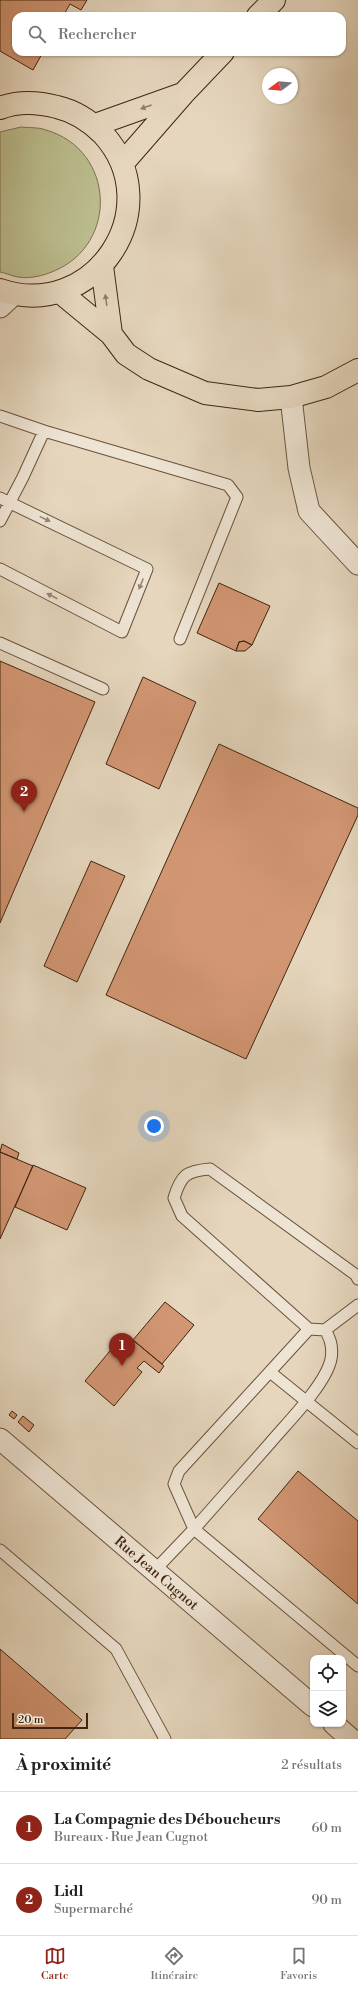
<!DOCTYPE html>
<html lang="fr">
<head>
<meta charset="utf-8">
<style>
	:root { --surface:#fff; --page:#f6f6f6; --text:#202124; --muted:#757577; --line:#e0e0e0; --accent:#8f2418 }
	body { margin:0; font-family:"Libre Bodoni",serif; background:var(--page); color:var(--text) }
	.controls { position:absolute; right:12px; bottom:12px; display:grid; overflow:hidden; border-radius:8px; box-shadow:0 1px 3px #0004 }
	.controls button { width:36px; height:36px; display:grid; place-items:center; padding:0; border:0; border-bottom:1px solid var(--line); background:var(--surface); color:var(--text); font:20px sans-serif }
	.compass { position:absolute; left:262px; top:68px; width:36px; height:36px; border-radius:50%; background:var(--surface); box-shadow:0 1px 3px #0004; rotate:254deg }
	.scale { position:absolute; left:12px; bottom:10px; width:76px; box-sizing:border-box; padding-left:4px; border:2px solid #42250f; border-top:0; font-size:11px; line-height:14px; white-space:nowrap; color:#42250f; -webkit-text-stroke:3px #eee4d4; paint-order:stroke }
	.you { position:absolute; left:154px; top:1126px; width:14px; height:14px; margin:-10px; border:3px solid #fff; border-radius:50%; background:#1a73e8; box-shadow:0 0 0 6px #1a73e833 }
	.badge { display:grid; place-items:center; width:26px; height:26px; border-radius:50%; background:var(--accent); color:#fff; font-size:13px; font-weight:700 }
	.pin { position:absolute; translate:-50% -33px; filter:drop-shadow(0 1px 2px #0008) }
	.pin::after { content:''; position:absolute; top:21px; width:14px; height:12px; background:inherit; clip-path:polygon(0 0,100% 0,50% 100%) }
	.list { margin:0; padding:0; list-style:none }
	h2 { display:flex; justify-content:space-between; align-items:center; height:52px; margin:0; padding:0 16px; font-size:17px }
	h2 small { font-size:13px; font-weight:400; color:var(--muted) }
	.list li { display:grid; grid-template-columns:26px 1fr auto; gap:12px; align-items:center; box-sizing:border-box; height:72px; padding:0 16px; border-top:1px solid var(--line) }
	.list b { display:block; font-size:15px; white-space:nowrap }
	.list p { margin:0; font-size:13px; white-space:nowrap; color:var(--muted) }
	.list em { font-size:13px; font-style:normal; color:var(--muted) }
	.icon { flex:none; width:22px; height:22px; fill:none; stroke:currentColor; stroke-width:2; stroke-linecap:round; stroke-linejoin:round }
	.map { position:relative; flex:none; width:358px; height:1739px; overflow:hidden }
	.search { position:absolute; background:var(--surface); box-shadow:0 1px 3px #0004; left:12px; right:12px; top:12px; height:44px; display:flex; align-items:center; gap:10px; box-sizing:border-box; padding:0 14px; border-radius:12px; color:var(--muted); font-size:15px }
	.sheet { height:196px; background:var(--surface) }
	nav { display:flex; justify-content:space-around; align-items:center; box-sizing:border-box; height:56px; border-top:1px solid var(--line); background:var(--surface); font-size:11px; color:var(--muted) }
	nav a { display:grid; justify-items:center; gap:2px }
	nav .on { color:var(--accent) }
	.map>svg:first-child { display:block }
	.green { fill:#bbbc8d; stroke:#7e704e }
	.building { fill:#d29673; stroke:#42250f }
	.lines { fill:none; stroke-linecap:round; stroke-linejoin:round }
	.lane-casing { stroke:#6b513a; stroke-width:13 }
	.street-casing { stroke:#6b513a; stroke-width:23 }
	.primary-casing { stroke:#42250f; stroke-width:24 }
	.lane { stroke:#eee4d4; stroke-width:11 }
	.street { stroke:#eee4d4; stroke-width:21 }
	.primary { stroke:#e5d6bd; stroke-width:22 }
	.oneway { fill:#947e66 }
	.oneway2 { fill:#988472 }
	.labels { text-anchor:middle; stroke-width:3; stroke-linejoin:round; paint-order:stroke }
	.street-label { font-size:14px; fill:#42250f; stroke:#eee4d4 }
</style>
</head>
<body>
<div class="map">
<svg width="358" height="1739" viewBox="0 0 358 1739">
	<rect width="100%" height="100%" fill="#e5d6bd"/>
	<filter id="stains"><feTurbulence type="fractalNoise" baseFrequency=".005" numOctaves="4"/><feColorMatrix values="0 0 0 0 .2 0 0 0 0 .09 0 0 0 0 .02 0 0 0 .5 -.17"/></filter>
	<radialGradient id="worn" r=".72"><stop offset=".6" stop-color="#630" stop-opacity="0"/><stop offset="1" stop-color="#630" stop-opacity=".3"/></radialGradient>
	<path class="green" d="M21 127C29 128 38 127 46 130 115 150 119 244 54 271 43 276 29 279 18 277 12 276 6 273 0 272V132Z"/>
	<path class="building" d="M0 0H87L81 10 70 4 63 16H16V52H43L33 70 0 51Z
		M219 583 270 606 252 645 244 641 239 642 236 651 197 633Z
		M244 641 252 645 245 651H236L239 642Z
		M0 661 95 702 0 923Z
		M143 677 196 702 159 789 106 764Z
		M219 744 358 808V815L246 1059 106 995Z
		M91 861 125 876 77 982 44 966Z
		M2 1144 19 1153 17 1159 0 1152Z
		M0 1152 33 1166 0 1239Z
		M33 1165 86 1188 67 1230 15 1207Z
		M165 1302 194 1325 162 1364 133 1340Z
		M119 1340 127 1347 133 1340 164 1366 159 1373 144 1361 137 1368 142 1372 114 1406 85 1381Z
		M12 1411 17 1415 14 1419 9 1415Z
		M23 1416 34 1425 29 1432 18 1422Z
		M298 1471 358 1521V1604L258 1519Z
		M0 1649 82 1720 65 1739H0Z"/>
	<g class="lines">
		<g class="lane-casing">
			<path id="lane" d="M0 416 44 431 228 485 237 497 180 639
				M0 498 147 569 122 632 0 569
				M0 521 23 477 44 431
				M0 643 103 689
				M309 1329 325 1330C331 1339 333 1348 331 1359 326 1384 288 1422 271 1442 245 1471 220 1500 194 1529L174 1484 179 1471Z
				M309 1329 182 1216 174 1198C181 1175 186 1171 210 1169L356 1275 358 1279
				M325 1330 358 1305
				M270 1372 358 1443
				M0 1550 116 1649 165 1739
				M154 1571 194 1529 358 1666"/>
		</g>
		<g class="street-casing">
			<g id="street">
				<path d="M0 307 14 294"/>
				<path d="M291 397 299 468 309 511 358 564"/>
				<path id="s1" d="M0 1439 313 1706"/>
				<path d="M334 1724 351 1739"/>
			</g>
		</g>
		<g class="primary-casing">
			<path id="primary" d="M258 16 274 0
				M0 108C18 101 38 102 57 107 74 111 90 121 103 134 170 208 94 322 0 290
				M95 125 182 94
				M122 164 183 94 223 52
				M102 266 111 334
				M60 292 111 334 126 354 149 369 205 393 258 400 291 397 326 387 358 370"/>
		</g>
		<use href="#lane" class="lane"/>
		<use href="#street" class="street"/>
		<use href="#primary" class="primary"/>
	</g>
	<defs><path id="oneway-solid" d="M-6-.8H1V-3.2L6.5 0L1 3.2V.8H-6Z"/></defs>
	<g class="oneway">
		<use href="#oneway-solid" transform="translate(146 107) rotate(160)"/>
		<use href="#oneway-solid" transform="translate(106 300) rotate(-98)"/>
	</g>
	<g class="oneway2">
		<use href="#oneway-solid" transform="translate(45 519) rotate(26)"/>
		<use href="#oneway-solid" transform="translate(141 584) rotate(112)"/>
		<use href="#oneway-solid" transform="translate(52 596) rotate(-153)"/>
	</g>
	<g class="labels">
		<g class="street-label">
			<text dy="5" stroke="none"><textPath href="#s1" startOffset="206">Rue Jean Cugnot</textPath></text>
		</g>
	</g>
	<rect width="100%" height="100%" filter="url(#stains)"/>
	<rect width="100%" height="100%" fill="url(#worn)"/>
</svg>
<div class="controls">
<button><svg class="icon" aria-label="locate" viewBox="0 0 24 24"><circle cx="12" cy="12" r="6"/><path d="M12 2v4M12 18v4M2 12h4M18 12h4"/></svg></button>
<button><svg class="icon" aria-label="layers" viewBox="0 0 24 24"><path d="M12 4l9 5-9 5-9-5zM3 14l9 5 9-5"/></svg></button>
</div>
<svg class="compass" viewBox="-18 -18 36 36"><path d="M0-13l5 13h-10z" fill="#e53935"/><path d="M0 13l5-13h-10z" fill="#757577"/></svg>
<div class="scale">20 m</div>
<div class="you"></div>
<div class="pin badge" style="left:122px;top:1366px">1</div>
<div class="pin badge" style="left:24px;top:812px">2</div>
<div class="search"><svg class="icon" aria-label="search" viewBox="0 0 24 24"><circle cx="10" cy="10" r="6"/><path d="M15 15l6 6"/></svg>Rechercher</div>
</div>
<section class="sheet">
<h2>À proximité<small>2 résultats</small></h2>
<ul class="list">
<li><span class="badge">1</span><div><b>La Compagnie des Déboucheurs</b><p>Bureaux · Rue Jean Cugnot</p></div><em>60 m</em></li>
<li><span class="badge">2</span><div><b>Lidl</b><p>Supermarché</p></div><em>90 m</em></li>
</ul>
</section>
<nav>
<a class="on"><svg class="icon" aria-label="map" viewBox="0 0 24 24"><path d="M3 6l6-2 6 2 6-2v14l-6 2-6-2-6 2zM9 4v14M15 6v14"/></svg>Carte</a>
<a><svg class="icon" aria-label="directions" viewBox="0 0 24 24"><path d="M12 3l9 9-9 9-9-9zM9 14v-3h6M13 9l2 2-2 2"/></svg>Itinéraire</a>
<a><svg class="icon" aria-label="saved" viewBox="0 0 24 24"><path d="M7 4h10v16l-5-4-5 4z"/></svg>Favoris</a>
</nav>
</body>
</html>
